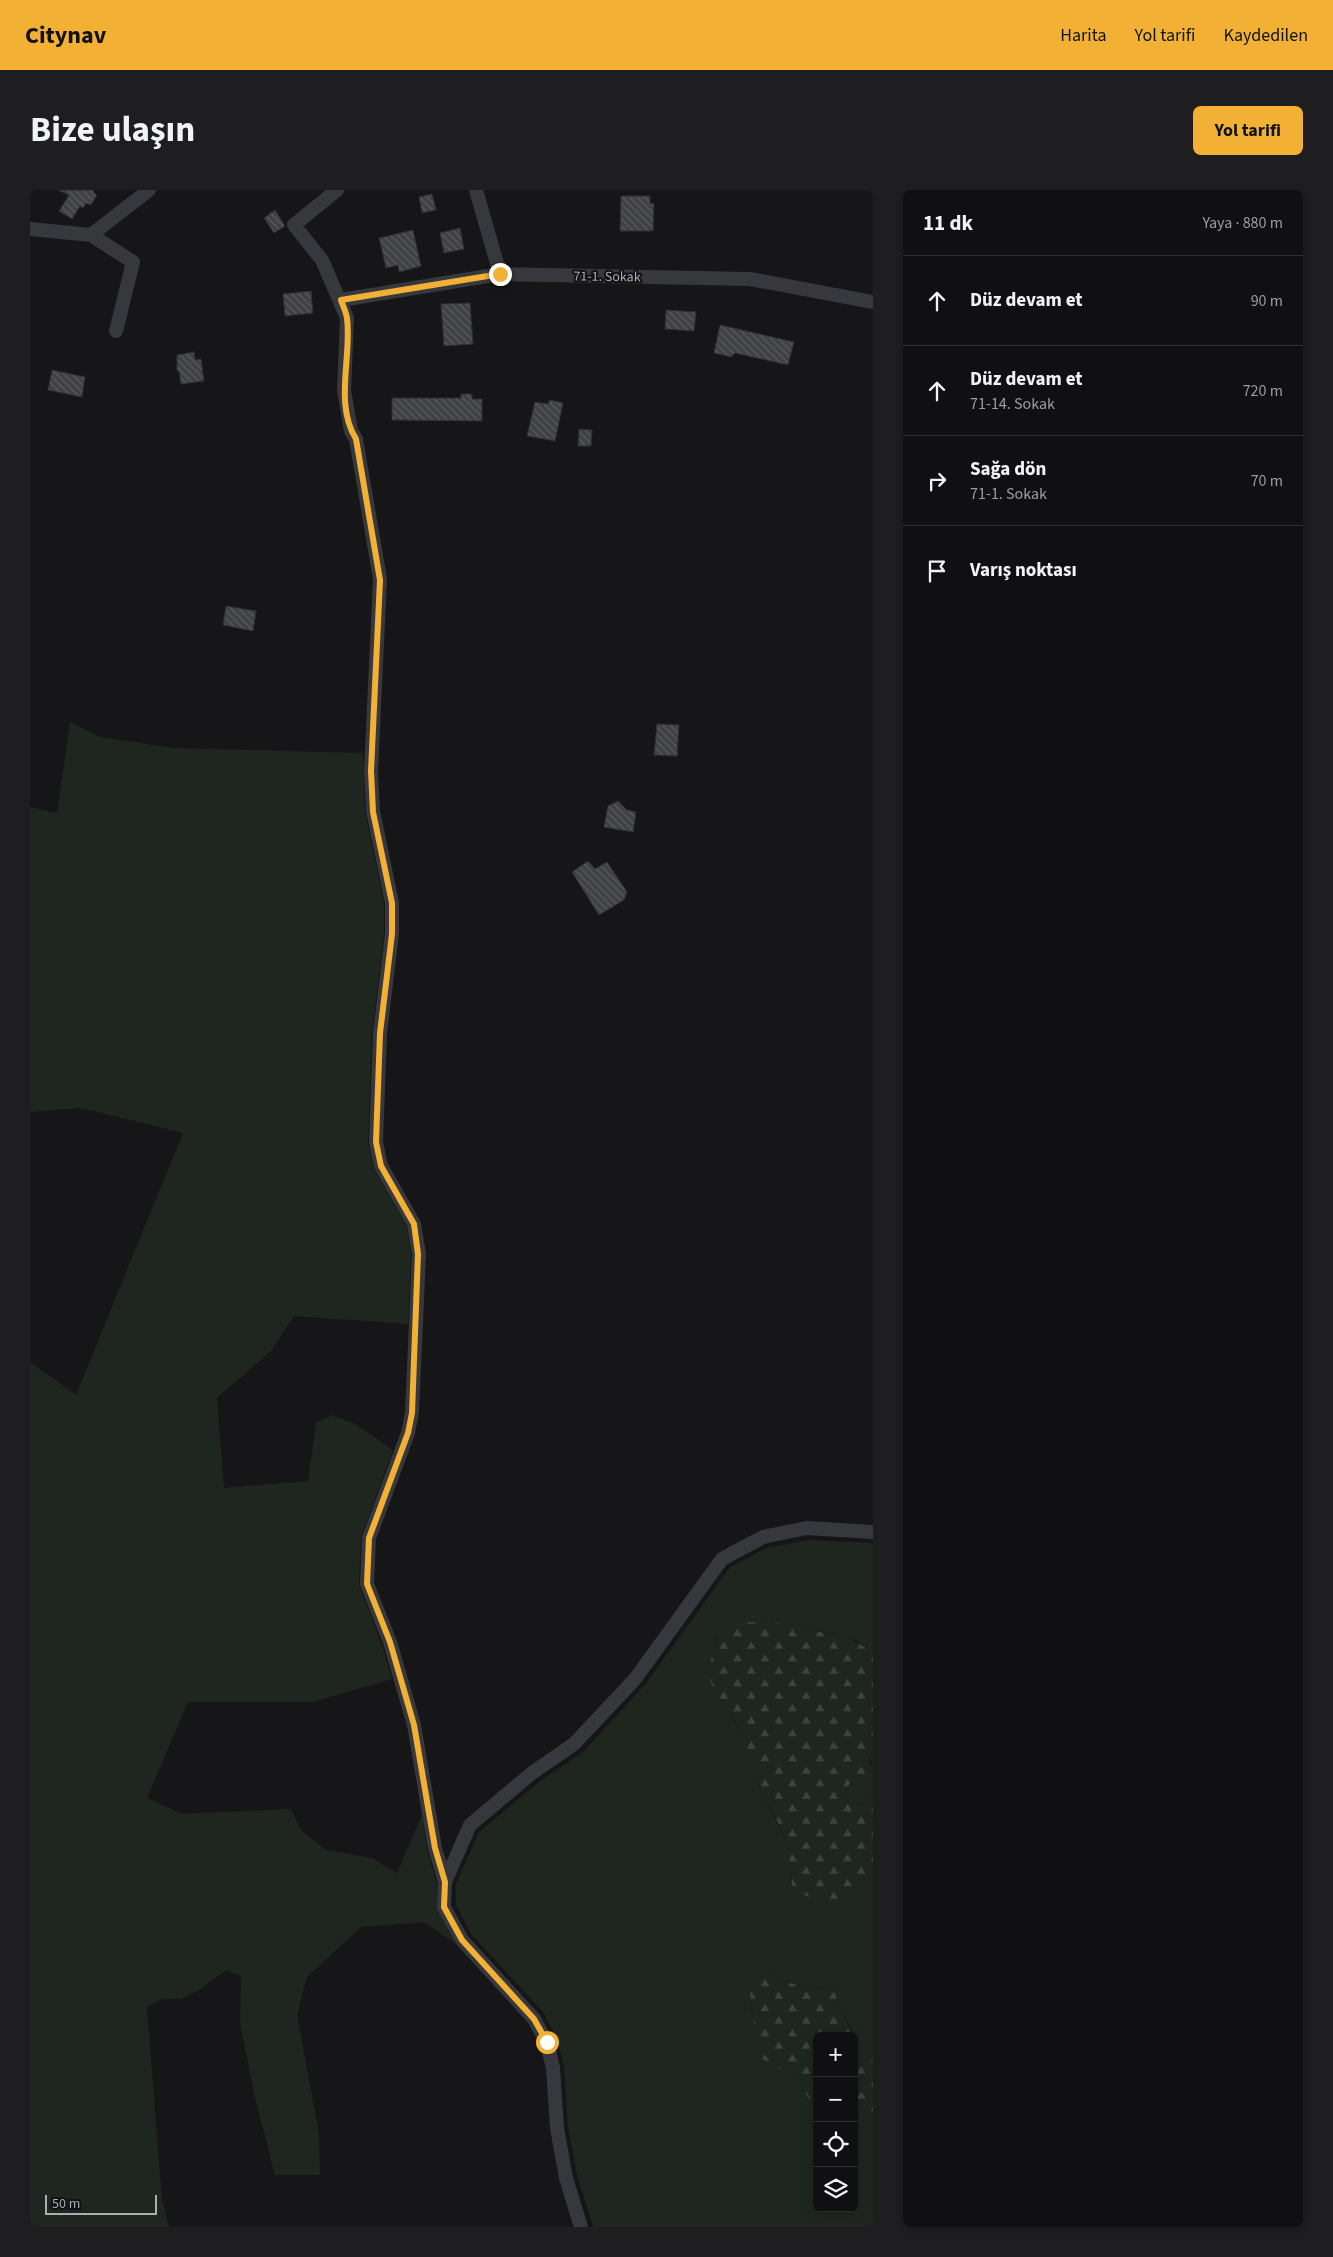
<!DOCTYPE html>
<html lang="tr">
<head>
<meta charset="utf-8">
<style>
	:root { --surface:#101012; --page:#1e1e20; --text:#f1f3f6; --muted:#9c9d9f; --line:#303032; --accent:#f2b134 }
	body { margin:0; font-family:"Source Sans 3",sans-serif; background:var(--page); color:var(--text) }
	.controls { position:absolute; right:15px; bottom:15px; display:grid; overflow:hidden; border-radius:8px; box-shadow:0 2px 8px #0003 }
	.controls button { width:45px; height:45px; display:grid; place-items:center; padding:0; border:0; border-bottom:1px solid var(--line); background:var(--surface); color:var(--text); font:25px sans-serif }
	.scale { position:absolute; left:15px; bottom:12px; width:112px; box-sizing:border-box; padding-left:5px; border:2px solid #a8adb8; border-top:0; font-size:14px; line-height:18px; white-space:nowrap; color:#a8adb8; -webkit-text-stroke:4px #111113; paint-order:stroke }
	.stop { position:absolute; width:15px; height:15px; margin:-11px; border:4px solid #f2b134; border-radius:50%; background:#fff }
	.stop.end { background:#f2b134; border-color:#fff; box-shadow:0 1px 5px #0008 }
	.list { margin:0; padding:0; list-style:none }
	h2 { display:flex; justify-content:space-between; align-items:center; height:65px; margin:0; padding:0 20px; font-size:21px }
	h2 small { font-size:16px; font-weight:400; color:var(--muted) }
	.list li { display:grid; grid-template-columns:32px 1fr auto; gap:15px; align-items:center; box-sizing:border-box; height:90px; padding:0 20px; border-top:1px solid var(--line) }
	.list b { display:block; font-size:19px; white-space:nowrap }
	.list p { margin:0; font-size:16px; white-space:nowrap; color:var(--muted) }
	.list em { font-size:16px; font-style:normal; color:var(--muted) }
	.icon { flex:none; width:28px; height:28px; fill:none; stroke:currentColor; stroke-width:2; stroke-linecap:round; stroke-linejoin:round }
	.map { position:relative; flex:none; width:843px; height:2037px; overflow:hidden; border-radius:8px }
	header { display:flex; align-items:center; gap:30px; box-sizing:border-box; height:70px; padding:0 25px; background:var(--accent); color:#111 }
	header strong { font-size:24px }
	nav { display:flex; gap:28px; margin-inline-start:auto; font-size:18px }
	.intro { display:flex; align-items:center; justify-content:space-between; box-sizing:border-box; height:120px; padding:0 30px }
	h1 { margin:0; font-size:35px }
	.button { padding:12px 22px; border-radius:8px; background:var(--accent); color:#111; font-size:18px; font-weight:700 }
	main { display:flex; gap:30px; padding:0 30px }
	aside { flex:1; background:var(--surface); border-radius:8px; box-shadow:0 2px 8px #0003 }
	.map>svg:first-child { display:block }
	.green { fill:#1e261f }
	.forest { fill:url(#forest-firs) }
	.building { fill:url(#building-back-hatch); stroke:#303034 }
	.lines { fill:none; stroke-linecap:round; stroke-linejoin:round }
	.street { stroke:#37383d; stroke-width:14 }
	.route { stroke:#f2b134; stroke-width:6 }
	.labels { text-anchor:middle; stroke-width:4; stroke-linejoin:round; paint-order:stroke }
	.street-label { font-size:14px; fill:#a8adb8; stroke:#111113 }
</style>
</head>
<body>
<header>
<strong>Citynav</strong>
<nav><a>Harita</a><a>Yol tarifi</a><a>Kaydedilen</a></nav>
</header>
<div class="intro"><h1>Bize ulaşın</h1><a class="button">Yol tarifi</a></div>
<main>
<div class="map">
<svg width="843" height="2037" viewBox="0 0 843 2037">
	<defs>
		<pattern id="forest-firs" width="22" height="20" patternUnits="userSpaceOnUse" patternTransform="scale(1.25)"><rect width="22" height="20" fill="#1e261f"/><path d="M5 1l3.5 6h-7zM16 11l3.5 6h-7z" fill="#3c433d"/></pattern>
		<pattern id="building-back-hatch" width="6" height="6" patternUnits="userSpaceOnUse" patternTransform="scale(1.25)"><rect width="6" height="6" fill="#404145"/><path d="M-1 5l2 2M0 0l6 6M5-1l2 2" fill="none" stroke="#595a5e"/></pattern>
	</defs>
	<rect width="100%" height="100%" fill="#161618"/>
	<path class="green" d="M40 532 70 547 145 558 333 563 335 622 354 714V744L342 843 338 953 344 979 377 1037 381 1064 378 1134 264 1126 241 1161 187 1208 194 1298 278 1291 286 1233 302 1225 327 1235 363 1260 331 1347 329 1395 352 1455 362 1489 283 1512H158L117 1608 152 1624 261 1619 271 1640 296 1660 342 1668 367 1683 392 1625 397 1660 407 1694 408 1719 426 1754 394 1732 331 1737 277 1787 267 1825 289 1943 290 1985H245L226 1912 210 1833 211 1786 196 1780 169 1800 151 1809H132L117 1817 132 2009 139 2037H0V1172L46 1205 153 943 51 918 0 922V617L27 623Z
		M778 1350 843 1353V1466L837 1458 827 1451 804 1444 779 1440 768 1435 731 1432 686 1448 681 1471 680 1493 708 1537 719 1560 729 1595 757 1654 760 1665V1689L775 1706 807 1711 843 1682V1870L829 1860 822 1839 809 1818 803 1795 778 1800 756 1791 736 1779 721 1818 727 1843 728 1865 768 1890 780 1911 787 1917V2018H824V1930L843 1924V2037H563L547 1985 538 1937 534 1877 527 1848 513 1822 441 1744 426 1715V1694L449 1642 509 1592 552 1563 614 1496 700 1377 737 1358Z
		M843 1545V1607L832 1614 820 1612 814 1602 842 1573 838 1561 839 1548Z"/>
	<path class="forest" d="M731 1432 768 1435 779 1440 816 1447 837 1458 843 1466V1545L839 1548C838 1569 843 1577 832 1594L821 1593 814 1602 820 1612 832 1614 843 1607V1682C834 1689 825 1702 817 1707 803 1717 778 1708 764 1700 758 1686 762 1671 757 1656 751 1634 737 1615 729 1594 722 1575 717 1558 710 1540 702 1523 679 1501 679 1484 679 1476 681 1469 683 1461 689 1432 705 1432 731 1432Z
		M736 1779 756 1791 778 1800 803 1795 809 1818 824 1846H787V1917L780 1911 768 1890 728 1866 719 1795Z
		M824 1846 829 1860 843 1870V1924L824 1930Z"/>
	<path class="building" d="M28 0H64L63 2 67 5 61 15 56 13 53 18 50 16 42 29 29 21 39 5Z
		M402 4 406 20 392 23 389 7Z
		M591 6H620V13L624 14 623 41H590Z
		M245 20 255 36 244 43 234 28Z
		M430 38 434 59 414 63 410 43Z
		M383 40 391 76 369 82 368 75 356 78 349 48Z
		M281 101 283 123 255 126 253 104Z
		M440 113 443 154 414 156 411 114Z
		M636 120 666 122 664 141 635 139Z
		M690 135 764 152 758 175 705 163 701 167 684 163Z
		M164 162 165 170 171 169 174 191 151 194 149 181H147V165Z
		M22 180 55 187 52 207 18 200Z
		M431 204H442V209H452V231L362 230V208H431Z
		M520 210 533 213 525 251 497 246 505 212 518 214Z
		M549 239 562 240 561 256H548Z
		M196 416 226 421 223 441 193 435Z
		M627 534 649 535 647 566 624 565Z
		M588 611 597 620 606 622 603 642 574 637 578 616Z
		M558 671 565 679 577 672 597 702 594 710 569 725 542 682Z"/>
	<g class="lines">
		<path class="street" d="M307 0 264 35 292 70 317 128 314 200 321 241 326 249 350 389 341 581 343 621 362 713V744L350 843 346 952 351 976 384 1034 389 1064 382 1223 378 1243 339 1348 337 1394 360 1452 384 1535 405 1658 415 1692
			M446 0 470 84
			M0 39 61 45 103 72 86 141
			M61 45 119 0
			M311 110 470 84 720 89 843 112
			M551 2037 536 1988 527 1938 523 1878 517 1853 504 1829 432 1750 414 1717 415 1692 440 1635 502 1583 544 1554 605 1489 692 1369 733 1347 777 1338 843 1342"/>
	</g>
	<g class="lines">
		<path class="route" d="M470 84 311 110C313 116 316 122 317 128 322 166 304 214 326 249L350 390 341 581 343 622 362 713V744L350 843 346 952 351 976 384 1034 388 1064 382 1223 378 1243 339 1348 337 1394 360 1452 384 1535 405 1658 415 1692 414 1717 432 1750 504 1829 517 1852"/>
	</g>
	<g class="labels">
		<g class="street-label">
			<text transform="translate(577 86) rotate(1)" y="5">71-1. Sokak</text>
		</g>
	</g>
</svg>
<div class="controls">
<button>+</button>
<button>−</button>
<button><svg class="icon" aria-label="locate" viewBox="0 0 24 24"><circle cx="12" cy="12" r="6"/><path d="M12 2v4M12 18v4M2 12h4M18 12h4"/></svg></button>
<button><svg class="icon" aria-label="layers" viewBox="0 0 24 24"><path d="M12 4l9 5-9 5-9-5zM3 14l9 5 9-5"/></svg></button>
</div>
<div class="scale">50 m</div>
<div class="stop" style="left:517px;top:1852px"></div>
<div class="stop end" style="left:470px;top:84px"></div>
</div>
<aside>
<h2>11 dk<small>Yaya · 880 m</small></h2>
<ul class="list">
<li><svg class="icon" aria-label="ahead" viewBox="0 0 24 24"><path d="M12 20V5M6 11l6-6 6 6"/></svg><div><b>Düz devam et</b></div><em>90 m</em></li>
<li><svg class="icon" aria-label="ahead" viewBox="0 0 24 24"><path d="M12 20V5M6 11l6-6 6 6"/></svg><div><b>Düz devam et</b><p>71-14. Sokak</p></div><em>720 m</em></li>
<li><svg class="icon" aria-label="right" viewBox="0 0 24 24"><path d="M7 20v-9h11M14 6l5 5-5 5"/></svg><div><b>Sağa dön</b><p>71-1. Sokak</p></div><em>70 m</em></li>
<li><svg class="icon" aria-label="arrive" viewBox="0 0 24 24"><path d="M6 21V4h12l-3 4 3 4H6"/></svg><div><b>Varış noktası</b></div></li>
</ul>
</aside>
</main>
</body>
</html>
